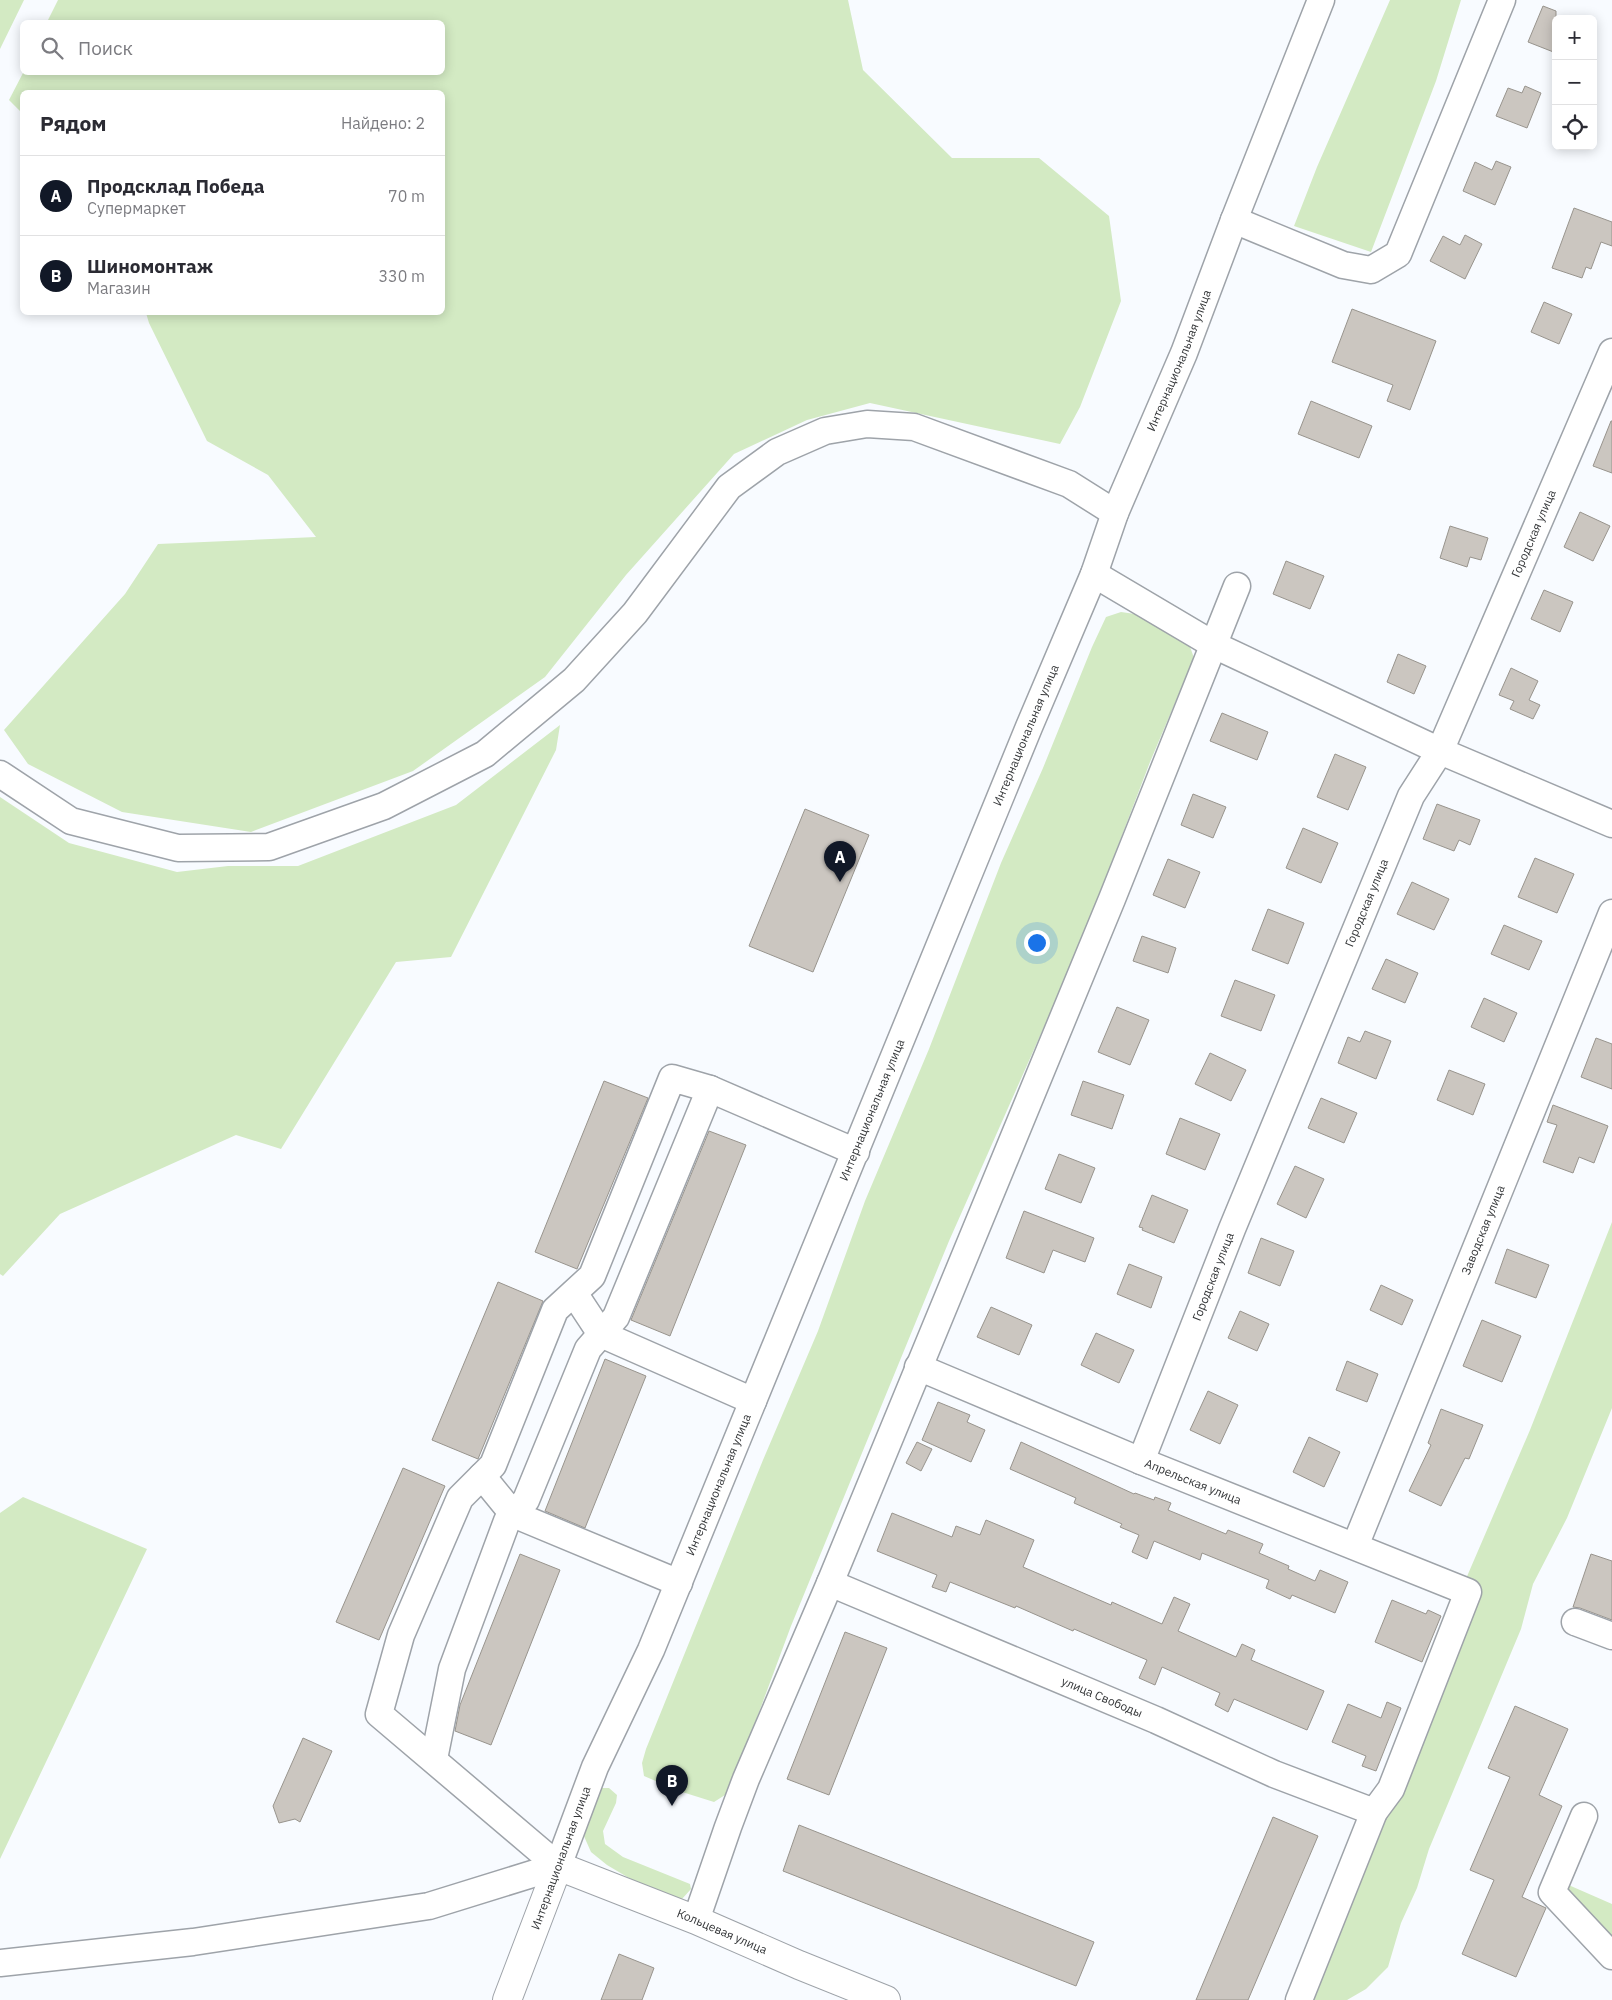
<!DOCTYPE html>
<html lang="ru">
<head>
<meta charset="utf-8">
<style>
	:root { --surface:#fff; --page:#f2f2f3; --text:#2b2b33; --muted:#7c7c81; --line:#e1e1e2; --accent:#111827 }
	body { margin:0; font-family:"IBM Plex Sans",sans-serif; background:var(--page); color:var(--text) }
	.controls { position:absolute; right:15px; top:15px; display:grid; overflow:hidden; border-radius:8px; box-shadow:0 2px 12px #0003 }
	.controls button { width:45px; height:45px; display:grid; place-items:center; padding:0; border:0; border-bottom:1px solid var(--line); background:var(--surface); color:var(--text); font:25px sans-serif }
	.you { position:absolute; left:1036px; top:942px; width:18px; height:18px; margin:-12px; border:4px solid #fff; border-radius:50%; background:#1a73e8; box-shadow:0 0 0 8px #1a73e833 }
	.badge { display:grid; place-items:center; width:32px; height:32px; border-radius:50%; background:var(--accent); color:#fff; font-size:16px; font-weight:700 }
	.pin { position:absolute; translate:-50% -41px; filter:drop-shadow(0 1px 2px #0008) }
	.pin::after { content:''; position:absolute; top:26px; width:18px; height:15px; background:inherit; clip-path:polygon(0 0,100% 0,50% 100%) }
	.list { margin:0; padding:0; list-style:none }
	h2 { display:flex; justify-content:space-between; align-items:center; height:65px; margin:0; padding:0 20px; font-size:21px }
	h2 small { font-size:16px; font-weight:400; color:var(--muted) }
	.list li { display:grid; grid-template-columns:32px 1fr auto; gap:15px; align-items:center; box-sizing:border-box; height:80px; padding:0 20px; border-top:1px solid var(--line) }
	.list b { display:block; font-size:19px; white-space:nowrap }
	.list p { margin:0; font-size:16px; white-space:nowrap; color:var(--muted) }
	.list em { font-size:16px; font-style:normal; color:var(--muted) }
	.icon { flex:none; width:28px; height:28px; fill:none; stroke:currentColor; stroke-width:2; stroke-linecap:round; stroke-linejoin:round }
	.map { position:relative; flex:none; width:1612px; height:2000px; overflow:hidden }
	.search { position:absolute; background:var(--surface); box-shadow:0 2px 12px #0003; left:20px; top:20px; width:425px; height:55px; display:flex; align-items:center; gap:12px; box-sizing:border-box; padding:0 18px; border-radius:8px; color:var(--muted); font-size:19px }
	.panel { position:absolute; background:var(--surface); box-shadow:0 2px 12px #0003; left:20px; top:90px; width:425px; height:225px; border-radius:8px }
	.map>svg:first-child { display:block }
	.green { fill:#d3eac3 }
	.building { fill:#cbc6c0; stroke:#98948d }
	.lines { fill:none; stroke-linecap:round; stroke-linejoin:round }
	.minor-casing { stroke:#9ea3a9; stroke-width:29 }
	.major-casing { stroke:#9ea3a9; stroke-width:30 }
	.minor { stroke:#fff; stroke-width:26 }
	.major { stroke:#fff; stroke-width:28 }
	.labels { text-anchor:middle; stroke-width:4; stroke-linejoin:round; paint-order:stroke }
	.street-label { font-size:12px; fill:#343638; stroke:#fff }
</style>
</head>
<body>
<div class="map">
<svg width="1612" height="2000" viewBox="0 0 1612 2000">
	<rect width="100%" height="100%" fill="#f8fbff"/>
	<path class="green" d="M0 0H24L0 49Z
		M58 0H848L863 70 952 158H1039L1109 216 1121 301 1080 407 1060 444 870 403 807 420 734 454 626 575 545 677 413 771 251 832 122 812 28 764 4 730 125 594 158 544 316 537 268 475 207 441 149 323 146 313 442 312V92H22V113L9 100 23 73 442 72V22H47Z
		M1390 0H1461L1436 81 1371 252 1294 226 1317 167Z
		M1121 612 1135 614 1188 641 1194 658 1150 762 1079 948 949 1241 791 1626 739 1766 725 1795 714 1802 679 1791 644 1776 642 1763 646 1749 763 1460 818 1331 865 1201 929 1049 1001 863 1043 768 1092 647 1106 617Z
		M560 725 556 750 451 957 396 962 281 1149 236 1135 60 1214 3 1276 0 1274V797L69 843 177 872 228 866H298L456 805Z
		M1612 1222V1408L1567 1518 1533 1584 1521 1629 1429 1849 1417 1888 1401 1923 1388 1967 1366 1989 1347 2000H1314L1308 1996 1456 1602 1530 1430Z
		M23 1497 147 1549 0 1859V1513Z
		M600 1788H609L617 1795 616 1803 603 1831 605 1844 623 1857 690 1884 691 1889 682 1899 634 1881 607 1865 591 1852 583 1834Z
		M1564 1883 1612 1904V1950L1596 1939Z"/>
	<path class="building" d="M1543 6 1556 11V53L1528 42Z
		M1525 86 1541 93 1527 128 1496 116 1508 88 1522 93Z
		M1496 161 1511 167 1495 205 1463 191 1475 162 1492 170Z
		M1574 208 1612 222V246L1601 242 1591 269 1586 267 1582 278 1552 268Z
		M1465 235 1482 244 1465 279 1430 261 1443 236 1460 245Z
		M1544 302 1572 314 1559 344 1531 332Z
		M1352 309 1436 341 1410 410 1387 401 1393 385 1332 362Z
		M1311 401 1372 426 1359 458 1298 434Z
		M1611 421H1612V473L1593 466Z
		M1580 512 1610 526 1593 561 1564 547Z
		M1450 526 1488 538 1481 560 1470 557 1467 567 1440 558Z
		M1286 561 1324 576 1310 609 1273 594Z
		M1544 590 1573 602 1560 632 1531 619Z
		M1398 654 1426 666 1414 694 1387 682Z
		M1511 668 1538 681 1529 700 1540 705 1533 719 1510 709 1514 701 1499 695Z
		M1222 713 1268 732 1257 760 1210 741Z
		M1335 754 1366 767 1348 810 1317 797Z
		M1193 794 1226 807 1213 838 1181 825Z
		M1437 804 1480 820 1470 845 1459 840 1454 851 1423 839Z
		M805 809 869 835 813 972 749 946Z
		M1303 828 1338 843 1321 883 1286 868Z
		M1535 858 1574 874 1557 913 1518 897Z
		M1168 859 1200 872 1185 908 1153 895Z
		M1412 882 1449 899 1434 930 1397 914Z
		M1268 909 1304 923 1288 964 1252 950Z
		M1504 925 1542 941 1529 970 1491 954Z
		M1142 936 1176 948 1168 973 1133 961Z
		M1386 959 1418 973 1405 1003 1372 989Z
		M1235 980 1275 995 1261 1031 1221 1016Z
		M1484 998 1517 1013 1504 1042 1471 1027Z
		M1117 1007 1149 1020 1130 1065 1098 1052Z
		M1365 1031 1391 1041 1376 1079 1338 1063 1348 1037 1360 1042Z
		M1596 1038 1612 1044V1089L1581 1077Z
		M1210 1053 1246 1070 1231 1101 1195 1084Z
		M1449 1070 1485 1084 1473 1115 1437 1100Z
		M604 1081 648 1098 577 1269 535 1252Z
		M1083 1081 1124 1095 1112 1129 1071 1115Z
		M1321 1098 1357 1113 1344 1143 1308 1128Z
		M1553 1105 1608 1126 1594 1163 1579 1157 1573 1173 1543 1162 1557 1125 1547 1122Z
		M1180 1118 1220 1134 1205 1170 1166 1154Z
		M709 1131 746 1145 670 1336 631 1320Z
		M1059 1154 1095 1168 1081 1203 1045 1189Z
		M1295 1166 1324 1179 1306 1218 1277 1204Z
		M1152 1195 1188 1210 1174 1243 1142 1230 1143 1228 1139 1227Z
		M1024 1211 1094 1238 1085 1262 1053 1250 1044 1273 1006 1258Z
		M1261 1238 1294 1251 1280 1286 1248 1273Z
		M1507 1249 1549 1265 1536 1298 1495 1283Z
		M1129 1264 1162 1277 1151 1308 1117 1294Z
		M498 1282 543 1301 478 1459 432 1440Z
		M1381 1285 1413 1300 1402 1325 1370 1310Z
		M991 1307 1032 1325 1019 1355 977 1337Z
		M1240 1311 1269 1324 1257 1351 1228 1338Z
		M1482 1320 1521 1336 1502 1382 1463 1366Z
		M1096 1333 1134 1350 1119 1383 1081 1365Z
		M605 1359 646 1376 585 1528 545 1511Z
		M1347 1361 1378 1374 1367 1402 1336 1390Z
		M1208 1391 1238 1405 1220 1444 1190 1430Z
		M938 1402 970 1415 967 1422 985 1430 971 1462 922 1440Z
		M1441 1409 1483 1425 1469 1459 1465 1458 1441 1506 1409 1491 1431 1445 1428 1443Z
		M1309 1437 1340 1452 1324 1487 1293 1472Z
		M917 1442 932 1449 921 1471 906 1463Z
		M1021 1442 1134 1494 1135 1493 1154 1500 1155 1497 1171 1503 1168 1510 1226 1534 1228 1530 1263 1544 1259 1553 1289 1566 1288 1569 1315 1581 1320 1570 1348 1582 1335 1613 1292 1595 1290 1599 1266 1588 1269 1580 1202 1553 1200 1560 1154 1541 1147 1559 1132 1552 1139 1535 1120 1527 1122 1524 1074 1503 1076 1498 1010 1469Z
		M403 1468 445 1486 379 1640 336 1622Z
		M892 1513 952 1537 956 1526 980 1535 986 1520 1034 1540 1023 1567 1111 1605 1112 1602 1162 1624 1174 1597 1190 1604 1178 1631 1236 1657 1242 1644 1255 1650 1251 1660 1324 1691 1307 1730 1234 1699 1228 1712 1215 1705 1220 1693 1162 1667 1155 1685 1139 1678 1147 1660 1074 1629 1073 1631 1016 1606 1015 1608 950 1582 946 1592 932 1587 937 1575 877 1551Z
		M520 1554 560 1570 491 1745 455 1731 460 1705Z
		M1591 1554 1612 1561V1620L1580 1608 1573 1607Z
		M1392 1600 1426 1614 1428 1610 1441 1616 1422 1662 1375 1642Z
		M845 1632 887 1648 829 1795 787 1779Z
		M1387 1702 1401 1708 1376 1771 1362 1766 1366 1756 1332 1742 1348 1704 1381 1718Z
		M1515 1706 1568 1729 1539 1795 1562 1806 1522 1897 1546 1908 1516 1977 1462 1954 1494 1880 1470 1870 1510 1777 1488 1768Z
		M303 1738 332 1751 300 1822 295 1819 279 1823 273 1806Z
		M1273 1817 1318 1836 1248 2000H1196Z
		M799 1825 1094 1942 1076 1986 783 1871Z
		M619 1954 654 1968 642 2000H601Z"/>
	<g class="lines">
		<g class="minor-casing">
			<g id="minor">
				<path d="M1234 220 1343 265 1371 270 1398 254 1502 0"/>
				<path d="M1094 574 1214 645 1440 751 1612 824"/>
				<path d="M0 774 71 821 178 848 269 847 384 806 485 754 574 680 635 613 729 487 777 452 825 431 867 424 914 427 1069 484 1115 513"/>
				<path d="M574 1293 601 1334 753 1401"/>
				<path id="s1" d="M918 1367 1141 1461 1468 1592 1391 1789 1374 1812 1299 2000"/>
				<path id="s2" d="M1141 1461 1232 1229 1411 796 1440 751 1612 352"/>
				<path d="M482 1476 513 1514 679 1583"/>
				<path id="s3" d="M1355 1546 1612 913"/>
				<path id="s4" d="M830 1583 1156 1720 1274 1774 1374 1812"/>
				<path d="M1575 1622 1612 1636"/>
				<path d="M434 1759 452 1669 507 1521 526 1500 588 1349 616 1317 710 1089 856 1152"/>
				<path d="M1584 1816 1552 1892 1612 1956"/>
				<path id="s5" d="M558 1866 595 1767 651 1650 1029 727 1094 574 1115 513 1184 353 1234 220 1321 0"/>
				<path d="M558 1866 379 1714 401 1635 460 1498 493 1465 555 1310 592 1276 672 1078 710 1089"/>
				<path d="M696 1920 728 1827 746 1779 830 1583 1112 899 1237 586"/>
				<path d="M0 1963 193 1942 429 1906 558 1866"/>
			</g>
		</g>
		<g class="major-casing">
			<g id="major">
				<path id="s6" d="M507 2000 558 1866 696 1920 799 1965 886 2000"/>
			</g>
		</g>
		<use href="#minor" class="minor"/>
		<use href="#major" class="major"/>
	</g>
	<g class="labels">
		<g class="street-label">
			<text dy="4" stroke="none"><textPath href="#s5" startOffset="1629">Интернациональная улица</textPath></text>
			<text dy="4" stroke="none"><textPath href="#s2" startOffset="1008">Городская улица</textPath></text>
			<text dy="4" stroke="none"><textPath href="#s5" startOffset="1224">Интернациональная улица</textPath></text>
			<text dy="4" stroke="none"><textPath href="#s2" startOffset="602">Городская улица</textPath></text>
			<text dy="4" stroke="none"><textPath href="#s5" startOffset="819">Интернациональная улица</textPath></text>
			<text dy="4" stroke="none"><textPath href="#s3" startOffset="341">Заводская улица</textPath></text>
			<text dy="4" stroke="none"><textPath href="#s2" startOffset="198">Городская улица</textPath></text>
			<text dy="4" stroke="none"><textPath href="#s1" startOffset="298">Апрельская улица</textPath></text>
			<text dy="4" stroke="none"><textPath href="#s5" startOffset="414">Интернациональная улица</textPath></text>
			<text dy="4" stroke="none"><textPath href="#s4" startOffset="295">улица Свободы</textPath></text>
			<text transform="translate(561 1858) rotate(-70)" y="4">Интернациональная улица</text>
			<text dy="4" stroke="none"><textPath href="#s6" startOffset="320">Кольцевая улица</textPath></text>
		</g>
	</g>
</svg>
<div class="controls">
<button>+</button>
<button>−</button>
<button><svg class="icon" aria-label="locate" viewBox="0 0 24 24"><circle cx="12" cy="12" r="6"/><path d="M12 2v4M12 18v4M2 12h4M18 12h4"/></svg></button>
</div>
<div class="you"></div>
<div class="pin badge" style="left:840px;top:882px">A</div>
<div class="pin badge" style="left:672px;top:1806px">B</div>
<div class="search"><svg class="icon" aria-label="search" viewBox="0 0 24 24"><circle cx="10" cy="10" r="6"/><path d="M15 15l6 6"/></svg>Поиск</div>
<section class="panel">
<h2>Рядом<small>Найдено: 2</small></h2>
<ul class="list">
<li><span class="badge">A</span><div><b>Продсклад Победа</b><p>Супермаркет</p></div><em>70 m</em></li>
<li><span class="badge">B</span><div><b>Шиномонтаж</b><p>Магазин</p></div><em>330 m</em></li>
</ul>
</section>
</div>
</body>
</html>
